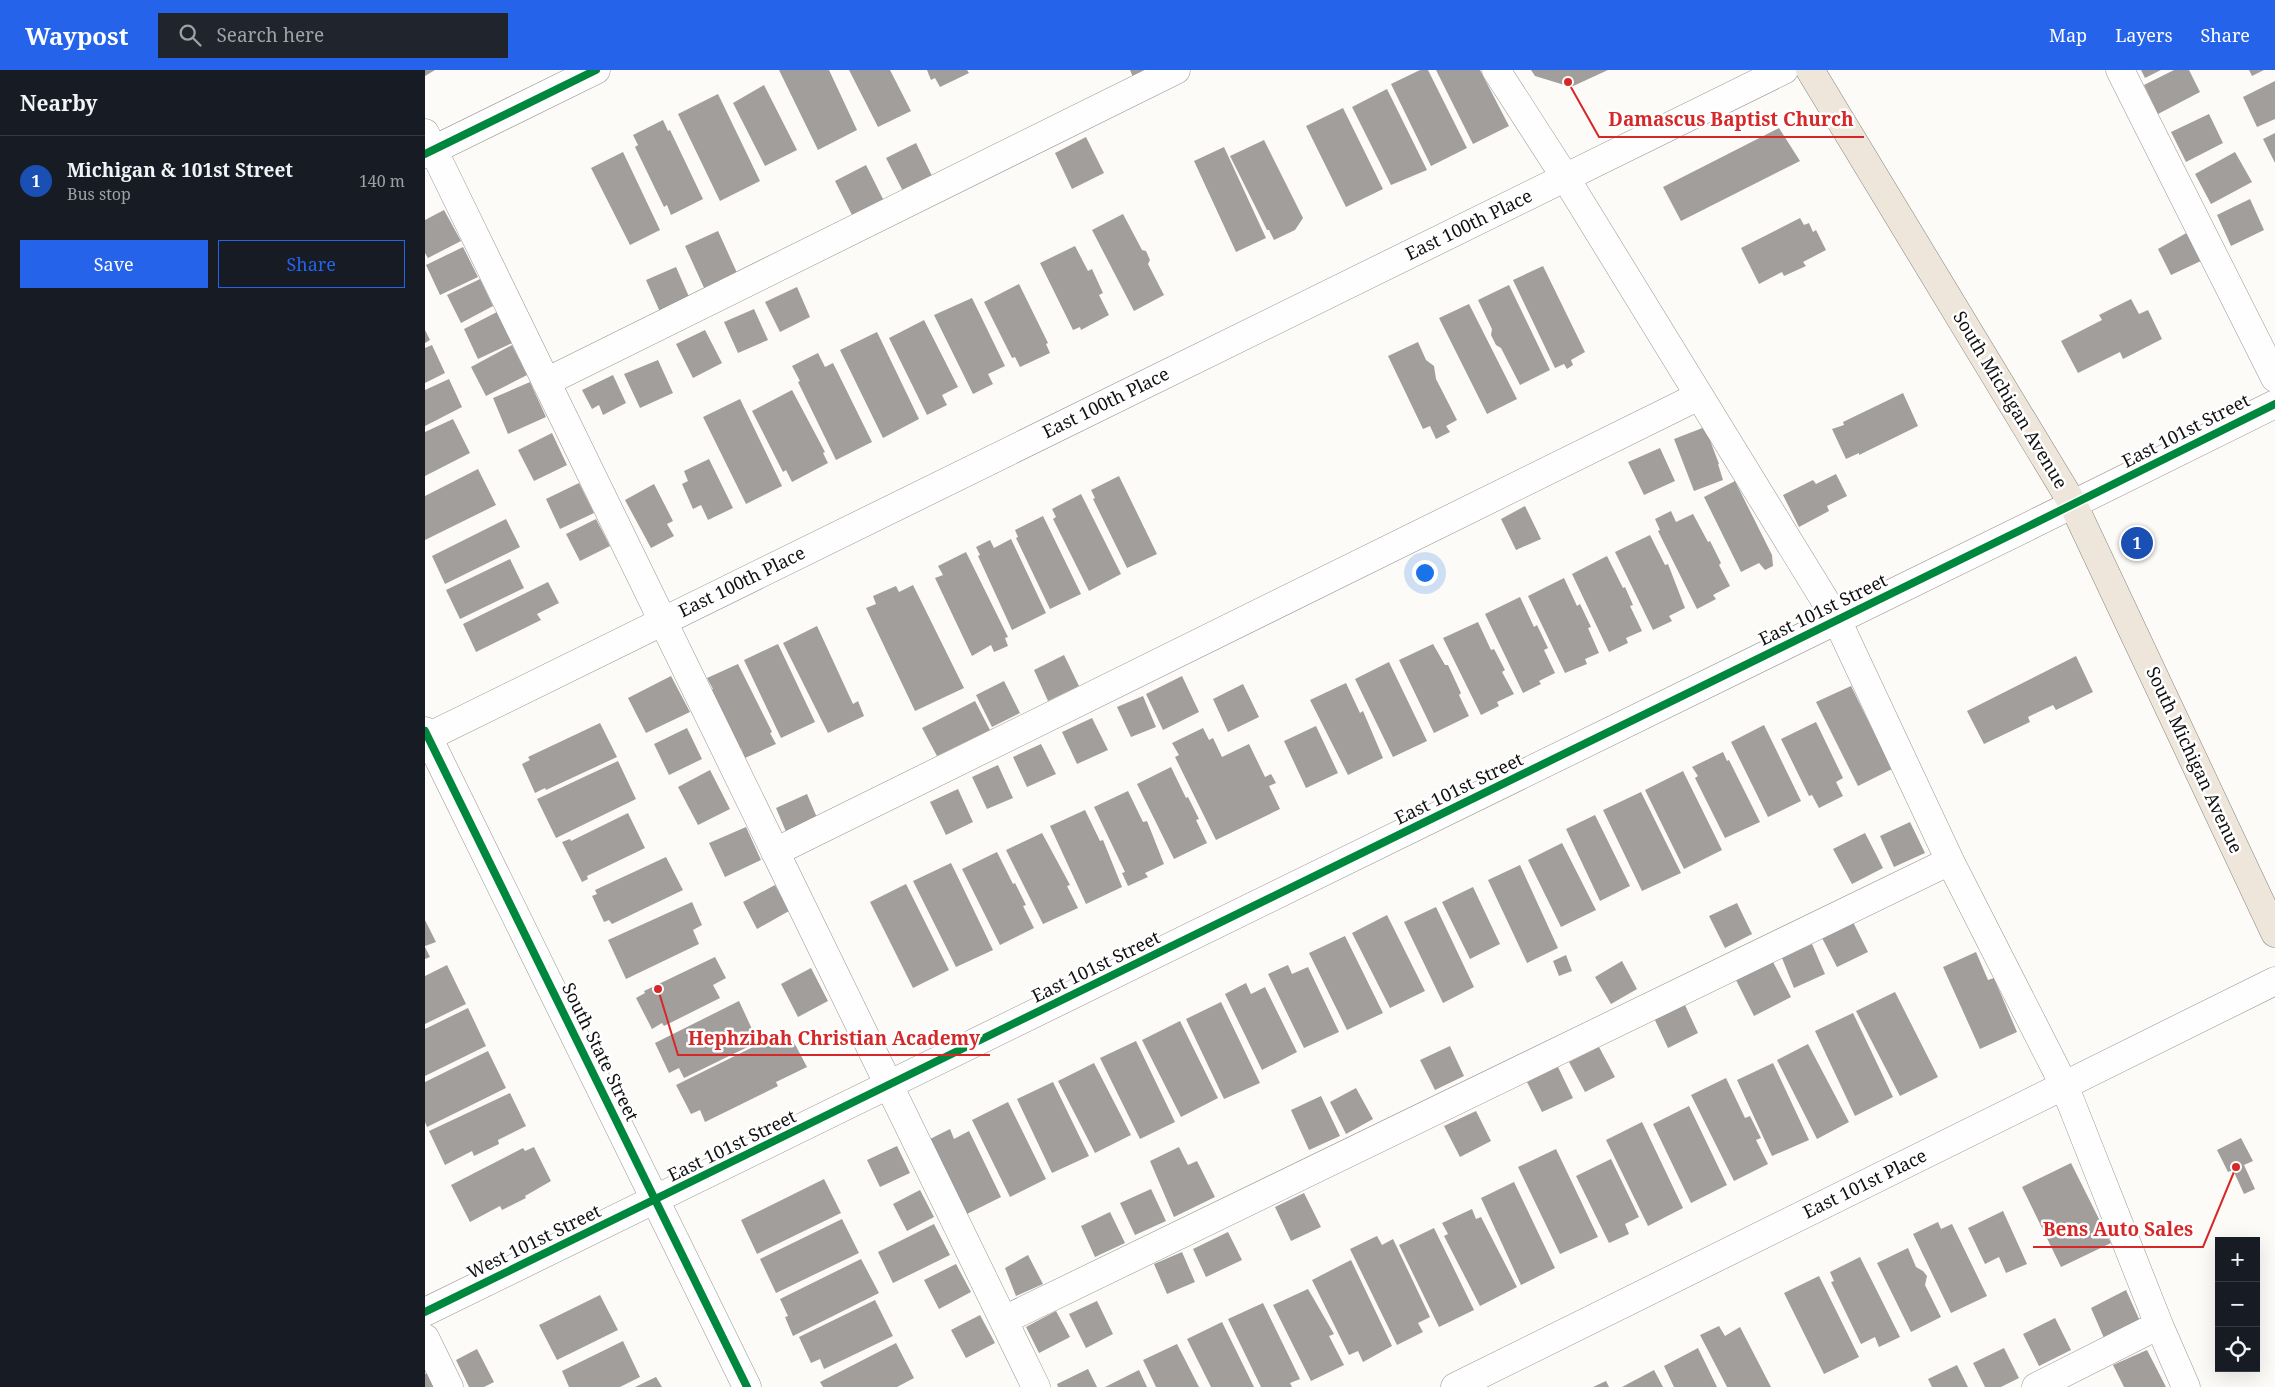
<!DOCTYPE html>
<html lang="en">
<head>
<meta charset="utf-8">
<style>
	:root { --surface:#171b24; --page:#20242c; --text:#f1f3f6; --muted:#9ea1a6; --line:#363941; --accent:#2563eb }
	body { margin:0; font-family:"Noto Serif",serif; background:var(--page); color:var(--text) }
	.controls { position:absolute; right:15px; bottom:15px; display:grid; overflow:hidden; border-radius:0px; box-shadow:0 5px 20px #0002 }
	.controls button { width:45px; height:45px; display:grid; place-items:center; padding:0; border:0; border-bottom:1px solid var(--line); background:var(--surface); color:var(--text); font:25px sans-serif }
	.you { position:absolute; left:999px; top:502px; width:18px; height:18px; margin:-12px; border:4px solid #fff; border-radius:50%; background:#1a73e8; box-shadow:0 0 0 8px #1a73e833 }
	.badge { display:grid; place-items:center; width:32px; height:32px; border-radius:50%; background:var(--accent); color:#fff; font-size:16px; font-weight:700 }
	.pin { position:absolute; translate:-50% -50%; border:2px solid #fff; box-shadow:0 1px 5px #0006 }
	.list { margin:0; padding:0; list-style:none }
	h2 { display:flex; justify-content:space-between; align-items:center; height:65px; margin:0; padding:0 20px; font-size:21px }
	h2 small { font-size:16px; font-weight:400; color:var(--muted) }
	.list li { display:grid; grid-template-columns:32px 1fr auto; gap:15px; align-items:center; box-sizing:border-box; height:90px; padding:0 20px; border-top:1px solid var(--line) }
	.list b { display:block; font-size:19px; white-space:nowrap }
	.list p { margin:0; font-size:16px; white-space:nowrap; color:var(--muted) }
	.list em { font-size:16px; font-style:normal; color:var(--muted) }
	.actions { display:flex; gap:10px; padding:15px 20px }
	.actions a { flex:1; padding:11px 0; border:1px solid var(--accent); border-radius:0px; text-align:center; font-size:18px; color:var(--accent) }
	.actions .main { background:var(--accent); color:#fff }
	.icon { flex:none; width:28px; height:28px; fill:none; stroke:currentColor; stroke-width:2; stroke-linecap:round; stroke-linejoin:round }
	.map { position:relative; flex:none; width:1850px; height:1317px; overflow:hidden }
	header { display:flex; align-items:center; gap:30px; box-sizing:border-box; height:70px; padding:0 25px; background:var(--accent); color:#fff }
	header strong { font-size:24px }
	nav { display:flex; gap:28px; margin-inline-start:auto; font-size:18px }
	.search { width:350px; height:45px; background:var(--page); display:flex; align-items:center; gap:12px; box-sizing:border-box; padding:0 18px; border-radius:0px; color:var(--muted); font-size:19px }
	main { display:flex }
	aside { flex:1; background:var(--surface) }
	.map>svg:first-child { display:block }
	.building { fill:#a19e9c }
	.lines { fill:none; stroke-linecap:round; stroke-linejoin:round }
	.minor-casing { stroke:#979695; stroke-width:29 }
	.major-casing { stroke:#858482; stroke-width:29 }
	.minor { stroke:#fffefe; stroke-width:28 }
	.major { stroke:#eee6da; stroke-width:28 }
	.cycleway-casing { stroke:#fff; stroke-width:11 }
	.cycleway { stroke:#00873e; stroke-width:8 }
	.labels { text-anchor:middle; stroke-width:5; stroke-linejoin:round; paint-order:stroke }
	.street-label { font-size:18px; fill:#111; stroke:#fff }
	.leader { fill:none; stroke:#d62828; stroke-width:2 }
	.callout-dot { fill:#d62828; stroke:#fff; stroke-width:2 }
	.callout-label { font-size:19px; text-anchor:middle; font-weight:bold; fill:#d62828; stroke:#fff; stroke-width:5; stroke-linejoin:round; paint-order:stroke }
</style>
</head>
<body>
<header>
<strong>Waypost</strong>
<div class="search"><svg class="icon" aria-label="search" viewBox="0 0 24 24"><circle cx="10" cy="10" r="6"/><path d="M15 15l6 6"/></svg>Search here</div>
<nav><a>Map</a><a>Layers</a><a>Share</a></nav>
</header>
<main>
<aside>
<h2>Nearby<small></small></h2>
<ul class="list">
<li><span class="badge" style="background:#1a4fb4">1</span><div><b>Michigan &amp; 101st Street</b><p>Bus stop</p></div><em>140 m</em></li>
</ul>
<div class="actions"><a class="main">Save</a><a>Share</a></div>
</aside>
<div class="map">
<svg width="1850" height="1317" viewBox="0 0 1850 1317">
	<rect width="100%" height="100%" fill="#fdfbf7"/>
	<path class="building" d="M0 0H10L0 6Z
		M354 0H404L432 60 393 80Z
		M424 0H465L486 41 453 57Z
		M502 0H542L544 3 515 17 510 8 506 10Z
		M705 0H738L710 12Z
		M995 0H1003L1042 78 1006 96 966 14Z
		M1011 0H1055L1084 56 1048 74Z
		M1106 0H1183L1146 17 1110 6Z
		M1716 0H1736L1720 8Z
		M1749 0H1764L1775 22 1733 44 1719 15Z
		M1824 0H1839L1827 6Z
		M1850 11V49L1832 57 1818 27Z
		M339 15 372 80 340 96 308 33Z
		M962 19 1002 100 966 115 927 37Z
		M293 24 335 111 295 131 253 44Z
		M918 38 958 119 921 137 881 56Z
		M1784 44 1798 73 1761 92 1746 62Z
		M238 50 243 61 245 60 278 129 246 145 242 135 239 137 210 77 213 75 208 65Z
		M1354 58 1375 91 1256 151 1238 117Z
		M1850 63V93L1838 69Z
		M661 67 679 103 647 119 630 83Z
		M839 70 878 148 870 160 849 170 844 160H842L805 86Z
		M491 73 509 110 480 125 461 88Z
		M799 77 841 168 811 182 769 91Z
		M198 82 235 160 205 175 166 98Z
		M1810 82 1827 112 1786 134 1770 104Z
		M441 95 459 131 428 147 410 111Z
		M1825 129 1839 160 1806 176 1792 145Z
		M19 140 36 171 3 188 0 183V150Z
		M698 144 717 180 721 181 725 190 723 194 739 225 709 241 667 160Z
		M1375 148 1379 155 1384 153 1388 162 1391 160 1401 180 1378 192 1381 196 1359 206 1357 202 1334 214 1316 178Z
		M293 161 313 205 280 220 260 176Z
		M1765 161 1778 190 1746 205 1733 179Z
		M650 176 663 201 667 199 678 223 674 225 684 245 656 260 655 257 648 260 615 193Z
		M38 177 53 207 15 225 1 195Z
		M1118 196 1160 282 1146 290 1148 295 1142 299 1139 294 1130 298 1088 210Z
		M251 197 265 229 235 242 221 210Z
		M55 209 68 236 36 253 22 225Z
		M594 214 623 273 621 274 625 283 595 297 590 287 587 288 559 232Z
		M1084 215 1125 300 1095 315 1076 278 1071 275 1066 265 1067 259 1053 230Z
		M372 217 385 247 355 262 340 232Z
		M547 228 580 296 563 304 568 314 548 324 509 245Z
		M1706 229 1714 244 1723 240 1737 269 1698 289 1695 282 1653 303 1636 271 1677 250 1674 245Z
		M1044 234 1092 329 1062 344 1014 248Z
		M329 239 343 270 313 283 299 252Z
		M72 242 87 273 53 289 39 259Z
		M499 250 533 317 517 325 522 335 502 345 464 268Z
		M0 260 5 270 0 273Z
		M280 260 297 293 268 308 251 274Z
		M452 262 494 349 458 368 415 280Z
		M993 272 1001 290 1009 296 1011 309 1032 350 1021 356 1025 362 1011 369 1005 356 998 359 963 286Z
		M7 275 20 303 0 313V278Z
		M87 275 102 305 61 326 46 297Z
		M393 283 400 297 408 293 447 372 411 390 373 312 375 311 367 296Z
		M233 290 248 323 215 338 199 304Z
		M188 305 201 333 178 345 174 335 167 339 157 320Z
		M24 309 37 337 0 356V320Z
		M105 312 121 347 83 364 68 328Z
		M367 320 400 382 398 383 403 393 367 412 361 400 358 402 327 341Z
		M1478 323 1493 356 1434 385V383L1421 389 1407 359 1419 355 1418 352Z
		M315 329 357 416 321 434 278 347Z
		M28 349 45 383 0 406V362Z
		M1280 357 1294 394H1293L1298 410 1269 421 1249 369Z
		M127 363 142 395 109 411 93 380Z
		M1235 378 1250 411 1219 425 1203 392Z
		M284 389 308 438 283 450 276 435 268 439 257 414 263 411 259 401Z
		M53 399 71 435 0 470V426Z
		M1411 404 1422 426 1402 436 1404 441 1374 457 1358 425 1388 410 1391 414Z
		M694 406 732 484 702 498 668 429 670 428 666 420Z
		M1310 411 1347 485 1348 496 1340 500 1334 493 1316 502 1279 427Z
		M154 413 169 443 135 459 121 429Z
		M229 414 248 451 242 454 249 466 226 478 200 430Z
		M656 424 696 504 664 521 628 449 631 447 627 439Z
		M1100 436 1116 469 1091 480 1076 449Z
		M1246 441 1251 452 1268 444 1283 472 1285 471 1296 493 1294 495 1305 516 1288 525 1291 529 1272 539 1233 461 1235 460 1230 449Z
		M618 446 656 524 625 539 591 468 593 467 590 460Z
		M81 449 95 477 20 514 7 486Z
		M171 449 185 476 155 491 141 464Z
		M1225 465 1240 495 1243 494 1260 538 1244 546 1247 551 1228 560 1190 482Z
		M586 469 621 543 587 560 553 486 555 485 551 477 565 470 569 478Z
		M541 482 583 567 580 568 583 576 569 582 566 575 547 586 510 508 518 505 513 496Z
		M1182 486 1198 518 1200 517 1208 535 1205 536 1217 561 1201 568 1203 573 1184 582 1147 504Z
		M85 489 99 518 35 549 21 520Z
		M1139 508 1152 536 1155 534 1166 557 1163 558 1174 583 1160 589 1162 594 1140 603 1103 526Z
		M123 512 134 533 112 544 116 550 51 582 38 554Z
		M488 515 539 618 490 641 441 538 451 534 448 526 471 516 474 522Z
		M1095 527 1109 557 1112 555 1123 578 1119 580 1130 603 1114 611 1116 614 1098 623 1060 544Z
		M1053 552 1066 580 1069 579 1080 600 1077 602 1089 624 1072 632 1074 636 1056 645 1018 568Z
		M392 556 428 634 433 631 439 646 403 663 358 573Z
		M353 574 390 652 356 668 319 590Z
		M1008 574 1020 595H1023L1036 623 1034 625 1044 646 1009 663 974 590Z
		M639 585 654 616 623 631 609 600Z
		M1651 586 1668 622 1631 640 1628 635 1603 647 1605 652 1559 674 1542 641Z
		M964 592 1002 671 968 687 930 609Z
		M313 594 347 662 345 663 351 674 320 688 316 678 313 679 285 620 288 619 282 608Z
		M246 606 265 642 221 663 203 628Z
		M757 606 774 642 738 660 721 624Z
		M579 611 595 643 567 657 551 625Z
		M921 613 935 643 938 641 958 688 923 705 885 630Z
		M818 614 834 647 803 662 788 629Z
		M1426 616 1467 699 1433 716 1391 632Z
		M718 626 731 657 706 667 692 637Z
		M550 631 565 660 512 686 497 658Z
		M667 648 683 680 652 694 637 662Z
		M1391 652 1418 708 1411 712 1418 726 1394 738 1387 725 1384 726 1356 669Z
		M175 653 192 687 121 720 120 718 110 723 97 694 105 690 103 687Z
		M1339 655 1376 731 1343 747 1306 672Z
		M891 656 913 703 881 718 859 671Z
		M262 658 277 689 244 705 229 674Z
		M778 658 784 670 788 668 797 687 824 674 840 707 846 704 851 713 844 716 855 739 791 770 750 687 754 685 747 673Z
		M616 674 631 704 602 717 588 687Z
		M1298 682 1302 691 1304 690 1335 752 1300 768 1270 708 1273 706 1267 697Z
		M193 691 211 729 131 768 112 729Z
		M573 695 588 728 562 739 547 707Z
		M746 697 761 728 763 727 774 749 771 750 782 773 749 789 712 714Z
		M285 700 305 739 273 755 253 717Z
		M1258 701 1297 780 1259 799 1220 720Z
		M533 719 548 752 521 765 505 732Z
		M703 721 718 752 722 751 739 794 720 803 723 807 703 816 697 803 700 802 669 737Z
		M1216 722 1256 803 1217 821 1178 740Z
		M382 724 393 750 362 764 351 738Z
		M660 740 675 771 678 770 697 817 661 834 625 756Z
		M203 743 220 778 162 806 163 809 157 812 137 772 145 769 146 771Z
		M1170 745 1205 816 1175 831 1141 759Z
		M1485 752 1500 783 1469 797 1455 766Z
		M321 757 336 790 300 807 284 773Z
		M617 763 645 815 642 816 653 838 618 854 581 780Z
		M1440 763 1458 798 1427 814 1408 779Z
		M1137 773 1171 840 1136 857 1103 790Z
		M572 782 588 814 590 813 601 835 598 836 609 858 575 875 537 799Z
		M241 787 258 820 187 854 184 850 179 852 167 826 172 824 170 820Z
		M526 793 568 880 531 897 488 811Z
		M1095 795 1133 878 1102 893 1063 810Z
		M481 814 524 900 488 918 445 832Z
		M350 815 364 841 332 859 318 832Z
		M1048 817 1075 874 1045 889 1017 832Z
		M267 832 277 855 268 860 274 874 201 909 183 870Z
		M1312 833 1327 864 1300 878 1284 846Z
		M1011 837 1049 917 1018 933 979 852Z
		M962 845 1000 921 965 938 927 863Z
		M0 850 11 872 0 876Z
		M1427 850 1443 882 1412 897 1396 866Z
		M920 866 958 943 922 960 884 883Z
		M1387 874 1400 904 1369 918 1357 888Z
		M0 877 5 887 0 889Z
		M1551 882 1563 910 1569 908 1592 962 1555 979 1518 897Z
		M1141 885 1147 901 1134 906 1128 891Z
		M290 887 301 908 288 915 295 928 239 956 237 953 227 959 211 928 220 923 219 921Z
		M1197 891 1212 919 1186 934 1170 907Z
		M1348 892 1366 927 1329 946 1311 910Z
		M22 895 41 934 0 954V906Z
		M863 895 867 904 883 897 914 962 879 978 843 904Z
		M386 898 403 931 373 947 356 914Z
		M821 913 826 924 840 917 872 982 837 1000 800 924Z
		M1470 922 1513 1007 1475 1026 1431 941Z
		M314 931 333 972 259 1008 254 998 244 1003 230 973Z
		M796 932 835 1013 799 1029 761 949Z
		M1259 933 1273 963 1243 978 1229 948Z
		M43 938 61 976 0 1006V959Z
		M1428 943 1468 1027 1430 1046 1390 961Z
		M755 951 793 1028 756 1047 717 970Z
		M364 963 382 997 351 1012 353 1016 280 1052 275 1040 266 1044 251 1015 334 974 336 977Z
		M711 971 750 1052 715 1069 675 988Z
		M1383 974 1424 1052 1392 1069 1352 990Z
		M1025 976 1039 1006 1010 1020 995 990Z
		M1174 977 1190 1007 1160 1022 1144 992Z
		M63 981 81 1018 2 1057 0 1052V1012Z
		M669 993 706 1065 670 1083 633 1011Z
		M1348 993 1384 1070 1347 1086 1312 1010Z
		M1133 997 1148 1028 1117 1042 1102 1012Z
		M1301 1008 1320 1048 1325 1046 1336 1068 1331 1070 1343 1094 1309 1111 1266 1025Z
		M628 1012 664 1086 627 1103 592 1029Z
		M931 1018 948 1049 921 1064 905 1032Z
		M85 1023 101 1056 73 1070 74 1074 49 1086 47 1081 20 1095 4 1061Z
		M896 1026 915 1066 884 1080 866 1040Z
		M583 1032 621 1109 585 1127 547 1050Z
		M1264 1036 1302 1115 1266 1133 1228 1054Z
		M1051 1041 1066 1071 1035 1087 1019 1056Z
		M1217 1052 1258 1138 1223 1156 1181 1070Z
		M525 1059 529 1069 544 1061 576 1127 540 1145 503 1070Z
		M1816 1068 1828 1091 1819 1095 1830 1119 1819 1124 1808 1100 1803 1102 1792 1080Z
		M472 1076 485 1103 455 1117 442 1090Z
		M109 1077 126 1111 100 1126 101 1128 77 1140 75 1136 45 1152 26 1115 98 1078 100 1081Z
		M754 1077 763 1095 772 1091 790 1127 749 1147 725 1091Z
		M1131 1079 1173 1167 1135 1184 1093 1097Z
		M1186 1089 1214 1147 1200 1154 1204 1164 1184 1173 1151 1106Z
		M1646 1093 1686 1173 1636 1197 1597 1117Z
		M399 1109 416 1143 332 1184 316 1150Z
		M1089 1112 1130 1198 1096 1215 1056 1128Z
		M726 1119 741 1151 710 1165 695 1133Z
		M495 1120 509 1147 482 1161 468 1134Z
		M879 1123 896 1157 866 1171 850 1137Z
		M1047 1139 1051 1149 1056 1147 1092 1217 1055 1236 1019 1166 1023 1164 1017 1153Z
		M1578 1141 1602 1194 1581 1203 1574 1187 1560 1194 1543 1158Z
		M685 1142 700 1173 670 1187 656 1156Z
		M417 1149 434 1183 351 1223 335 1189Z
		M1513 1152 1516 1159 1527 1154 1562 1226 1526 1243 1488 1164Z
		M509 1154 525 1185 468 1213 453 1182Z
		M1009 1158 1049 1240 1014 1257 974 1175Z
		M803 1162 817 1190 781 1207 768 1179Z
		M952 1166 957 1175 968 1169 1005 1247 993 1253 998 1262 972 1275 925 1179Z
		M1483 1178 1491 1197 1498 1201 1502 1206 1500 1215 1516 1247 1486 1262 1452 1193Z
		M757 1182 770 1212 742 1224 729 1194Z
		M603 1185 618 1214 591 1226 580 1198Z
		M1435 1187 1475 1267 1454 1277 1450 1267 1436 1274 1406 1212 1409 1211 1405 1202Z
		M436 1189 454 1223 368 1266 360 1247 363 1246 355 1229Z
		M926 1190 967 1276 938 1292 933 1281 924 1285 887 1210Z
		M531 1194 546 1222 514 1239 499 1210Z
		M1394 1206 1434 1287 1399 1304 1359 1223Z
		M883 1219 909 1264 904 1266 919 1295 886 1311 848 1235Z
		M1701 1220 1715 1251 1679 1268 1666 1238Z
		M175 1225 193 1260 132 1290 114 1255Z
		M450 1230 468 1266 399 1299 395 1289 386 1293 374 1267Z
		M672 1231 688 1264 661 1278 644 1244Z
		M838 1233 875 1309 865 1313 867 1317H836L803 1249Z
		M631 1241 645 1267 614 1283 601 1257Z
		M555 1245 570 1273 541 1288 526 1260Z
		M1630 1248 1646 1280 1614 1296 1598 1264Z
		M797 1252 829 1317H786L762 1269Z
		M1294 1256 1300 1266 1315 1257 1346 1317H1302L1275 1265Z
		M198 1271 215 1307 195 1317H144L137 1301Z
		M471 1273 489 1308 472 1317H398L395 1312Z
		M752 1274 774 1317H731L718 1290Z
		M1273 1278 1292 1317H1249L1239 1296Z
		M1579 1278 1594 1308 1576 1317H1560L1548 1293Z
		M52 1279 69 1312 59 1317H44L31 1290Z
		M1722 1280 1741 1317H1699L1688 1295Z
		M1532 1295 1543 1317H1507L1503 1309Z
		M663 1299 672 1317H633L632 1314Z
		M714 1300 722 1317H680Z
		M1229 1300 1238 1317H1197Z
		M6 1301 13 1317H0V1304Z
		M231 1307 237 1317H210Z
		M1181 1311 1184 1317H1168Z"/>
	<g class="lines">
		<g class="minor-casing">
			<path id="minor" d="M1071 0 1140 107 1412 550 1525 791 1639 1015 1734 1255 1761 1317
				M1695 0 1850 308
				M0 63 611 1317
				M0 84 171 0
				M121 312 751 0
				M0 661 322 1317
				M3 667 1359 0
				M350 782 1274 326
				M0 1242 1604 456 1850 334
				M579 1250 1525 791
				M0 1268 24 1317
				M1030 1317 1850 911
				M1611 1317 1734 1255"/>
		</g>
		<g class="major-casing">
			<path id="major" d="M1385 0 1648 434 1850 863"/>
		</g>
		<use href="#minor" class="minor"/>
		<use href="#major" class="major"/>
		<g class="cycleway-casing">
			<path id="cycleway" d="M0 84 171 0
				M0 661 322 1317
				M0 1242 1604 456 1850 334"/>
		</g>
		<use href="#cycleway" class="cycleway"/>
	</g>
	<g class="labels">
		<g class="street-label">
			<text transform="translate(1044 155) rotate(-26)" y="6">East 100th Place</text>
			<text transform="translate(1585 330) rotate(59)" y="6">South Michigan Avenue</text>
			<text transform="translate(681 333) rotate(-26)" y="6">East 100th Place</text>
			<text transform="translate(1761 361) rotate(-27)" y="6">East 101st Street</text>
			<text transform="translate(317 512) rotate(-26)" y="6">East 100th Place</text>
			<text transform="translate(1398 540) rotate(-26)" y="6">East 101st Street</text>
			<text transform="translate(1769 690) rotate(65)" y="6">South Michigan Avenue</text>
			<text transform="translate(1034 719) rotate(-26)" y="6">East 101st Street</text>
			<text transform="translate(671 897) rotate(-26)" y="6">East 101st Street</text>
			<text transform="translate(175 982) rotate(64)" y="6">South State Street</text>
			<text transform="translate(307 1076) rotate(-26)" y="6">East 101st Street</text>
			<text transform="translate(1440 1114) rotate(-26)" y="6">East 101st Place</text>
			<text transform="translate(109 1172) rotate(-26)" y="6">West 101st Street</text>
		</g>
	</g>
	<path class="leader" d="M1143 12L1174 67H1439M233 919L253 985H565M1811 1097L1778 1177H1608"/>
	<g class="callout-dot">
		<circle cx="1143" cy="12" r="5"/>
		<circle cx="233" cy="919" r="5"/>
		<circle cx="1811" cy="1097" r="5"/>
	</g>
	<g class="callout-label">
		<text x="1306" y="56">Damascus Baptist Church</text>
		<text x="409" y="975">Hephzibah Christian Academy</text>
		<text x="1693" y="1166">Bens Auto Sales</text>
	</g>
</svg>
<div class="controls">
<button>+</button>
<button>−</button>
<button><svg class="icon" aria-label="locate" viewBox="0 0 24 24"><circle cx="12" cy="12" r="6"/><path d="M12 2v4M12 18v4M2 12h4M18 12h4"/></svg></button>
</div>
<div class="you"></div>
<div class="pin badge" style="left:1712px;top:473px;background:#1a4fb4">1</div>
</div>
</main>
</body>
</html>
